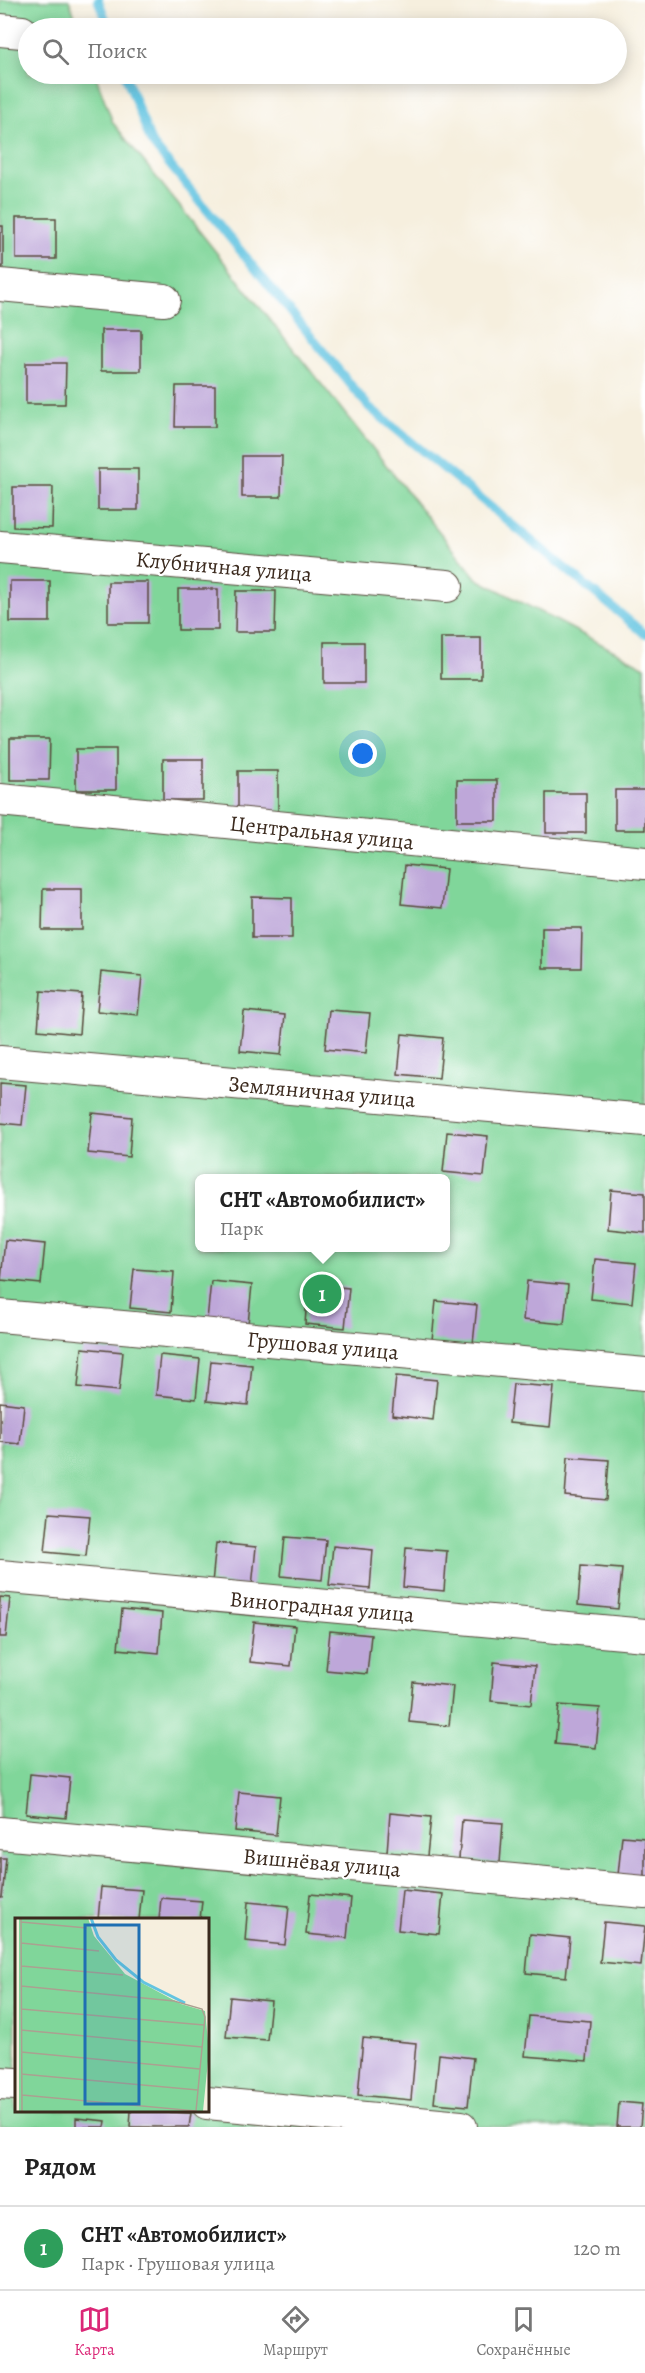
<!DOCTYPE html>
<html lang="ru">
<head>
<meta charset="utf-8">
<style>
	:root { --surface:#fff; --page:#f2f2f2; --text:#222; --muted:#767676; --line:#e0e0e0; --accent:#db2777 }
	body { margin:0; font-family:Alegreya,serif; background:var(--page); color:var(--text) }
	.you { position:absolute; left:363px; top:754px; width:21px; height:21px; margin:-15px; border:4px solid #fff; border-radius:50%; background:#1a73e8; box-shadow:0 0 0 9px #1a73e833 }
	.badge { display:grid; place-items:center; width:39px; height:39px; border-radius:50%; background:var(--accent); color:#fff; font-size:20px; font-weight:700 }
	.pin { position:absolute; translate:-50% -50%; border:3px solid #fff; box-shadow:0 2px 6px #0006 }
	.popup { position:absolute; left:195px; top:1174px; width:255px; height:78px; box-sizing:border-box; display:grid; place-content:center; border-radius:9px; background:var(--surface); filter:drop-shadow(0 2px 4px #0005); font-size:20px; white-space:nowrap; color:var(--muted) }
	.popup b { font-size:22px; color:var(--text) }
	.popup::after { content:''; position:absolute; left:50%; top:100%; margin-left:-12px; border:12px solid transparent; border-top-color:var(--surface) }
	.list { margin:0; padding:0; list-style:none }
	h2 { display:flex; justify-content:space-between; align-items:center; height:78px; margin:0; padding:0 24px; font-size:26px }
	h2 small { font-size:20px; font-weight:400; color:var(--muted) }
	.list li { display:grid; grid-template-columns:39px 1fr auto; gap:18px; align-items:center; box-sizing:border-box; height:84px; padding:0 24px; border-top:2px solid var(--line) }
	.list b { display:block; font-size:22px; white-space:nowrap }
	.list p { margin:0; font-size:20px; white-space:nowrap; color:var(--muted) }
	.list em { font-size:20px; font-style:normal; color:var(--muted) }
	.icon { flex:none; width:33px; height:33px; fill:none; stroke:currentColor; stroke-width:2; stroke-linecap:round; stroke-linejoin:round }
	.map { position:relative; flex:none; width:645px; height:2127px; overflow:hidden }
	.search { position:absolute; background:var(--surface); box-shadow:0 3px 15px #0003; left:18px; right:18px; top:18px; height:66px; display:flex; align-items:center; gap:15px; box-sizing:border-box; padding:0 21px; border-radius:33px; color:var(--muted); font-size:22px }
	.sheet { height:162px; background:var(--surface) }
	nav { display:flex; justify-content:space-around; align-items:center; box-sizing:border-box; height:84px; border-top:2px solid var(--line); background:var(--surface); font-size:16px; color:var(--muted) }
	nav a { display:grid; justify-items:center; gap:3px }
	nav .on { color:var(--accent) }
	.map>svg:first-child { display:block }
	.green { fill:#80d69a; stroke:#5e805c; stroke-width:1.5; fill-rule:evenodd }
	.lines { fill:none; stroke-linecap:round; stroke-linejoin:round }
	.stream { stroke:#63c4e1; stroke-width:9 }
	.building { fill:#bea7d9 }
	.minor-casing { stroke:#57483b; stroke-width:34 }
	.minor { stroke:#fff; stroke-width:32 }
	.labels { text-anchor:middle; stroke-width:4.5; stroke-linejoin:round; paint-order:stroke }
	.street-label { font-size:22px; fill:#3b2a1e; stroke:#fff }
	.inset-river { fill:none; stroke:#63c4e1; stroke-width:3 }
	.inset-road { fill:none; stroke:#aba091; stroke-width:1.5 }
	.view { fill:#1f6fb2; fill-opacity:0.15; stroke:#1f6fb2; stroke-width:3 }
	.inset-edge { fill:none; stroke:#3b2a1e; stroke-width:3 }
</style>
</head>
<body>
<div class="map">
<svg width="645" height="2127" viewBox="0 0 645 2127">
	<rect width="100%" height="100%" fill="#fff"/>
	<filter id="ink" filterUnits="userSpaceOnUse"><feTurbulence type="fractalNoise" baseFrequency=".0167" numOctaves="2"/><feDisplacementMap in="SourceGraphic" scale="12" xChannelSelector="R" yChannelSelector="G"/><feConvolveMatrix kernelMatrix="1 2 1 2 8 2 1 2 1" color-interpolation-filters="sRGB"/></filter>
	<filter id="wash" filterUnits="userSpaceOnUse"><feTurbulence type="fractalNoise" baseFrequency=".008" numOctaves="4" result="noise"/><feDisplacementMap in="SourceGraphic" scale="24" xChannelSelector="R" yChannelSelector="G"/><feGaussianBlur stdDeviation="1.35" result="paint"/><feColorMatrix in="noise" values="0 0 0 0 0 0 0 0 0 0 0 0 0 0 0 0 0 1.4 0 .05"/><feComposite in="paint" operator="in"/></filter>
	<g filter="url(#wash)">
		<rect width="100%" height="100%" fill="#f6efde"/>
		<path class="green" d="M0 0H69L79 28H28V74H95L113 123 477 579 645 667V2127H0ZM199 1178H445V1248H199ZM16 1920H207V2110H16Z"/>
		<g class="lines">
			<path class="stream" d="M98 0 109 28
				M125 74 151 142 369 407 645 634"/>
		</g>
		<g id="blocks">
			<path class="building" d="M16 218H56V259H16Z
				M0 226H3V267H0Z
				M101 330H141V371H101Z
				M26 363H66L65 404H26Z
				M176 386H215V427H175Z
				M242 456H282L281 497H242Z
				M98 469H138V510H98Z
				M13 487H53L52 528 13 527Z
				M10 581H50V622H10Z
				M108 582H148V623H108Z
				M178 589H218V630H178Z
				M236 591H276L275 632H235Z
				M441 638H481V679H441Z
				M324 642H364V683H324Z
				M10 739H50L49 780H10Z
				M76 749H116V790H76Z
				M163 759H203V800H163Z
				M238 771H278V812H238Z
				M457 780H497V821H457Z
				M615 790H645V830H615Z
				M546 793H586V833H546Z
				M405 865 446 869 442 908 401 904Z
				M43 889H82V930H42Z
				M252 897 292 898V938H252Z
				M542 928H582L581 968H542Z
				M101 972 142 976 138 1015 97 1011Z
				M41 991 82 994 79 1034 38 1030Z
				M329 1010 370 1013 366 1053 325 1049Z
				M244 1011 285 1015 281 1055 240 1051Z
				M402 1034 443 1038 439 1078 398 1074Z
				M0 1083 26 1085 22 1125 0 1123Z
				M92 1113 132 1117 129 1157 88 1153Z
				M447 1132 488 1136 484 1176 443 1172Z
				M611 1190 645 1193V1233L608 1229Z
				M5 1240 45 1244 41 1284 1 1280Z
				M595 1259 636 1263 632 1303 591 1299Z
				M134 1269 174 1272 171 1312 130 1308Z
				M211 1281 252 1285 248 1324 207 1320Z
				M527 1281 568 1285 564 1324 523 1320Z
				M308 1284 349 1288 345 1328 305 1324Z
				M436 1301 477 1305 473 1344 432 1340Z
				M82 1348 123 1352 119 1391 78 1387Z
				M160 1355 200 1359 196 1399 156 1395Z
				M211 1361 252 1365 248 1405 207 1401Z
				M396 1376 437 1380 433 1420 392 1415Z
				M513 1384 554 1387 550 1427 509 1423Z
				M0 1402 24 1405 20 1444 0 1442Z
				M568 1457 609 1460 606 1500 565 1496Z
				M49 1513 90 1516 86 1556 45 1552Z
				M285 1537 326 1540 322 1580 281 1576Z
				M216 1543 256 1547 252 1587 212 1583Z
				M333 1546 373 1550 370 1589 329 1585Z
				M406 1548 447 1551 444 1591 403 1587Z
				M581 1566 622 1569 618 1609 578 1605Z
				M0 1597 10 1598 6 1637H0Z
				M122 1609 162 1613 159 1653 118 1649Z
				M254 1622 295 1626 291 1666 250 1662Z
				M330 1631 371 1635 367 1674 326 1670Z
				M494 1662 535 1666 531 1705 491 1701Z
				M413 1682 453 1686 449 1726 409 1722Z
				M559 1705 600 1708 596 1748 555 1744Z
				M30 1774 70 1778 66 1818 26 1814Z
				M239 1792 280 1796 276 1835 235 1831Z
				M390 1813 431 1817 427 1856 387 1852Z
				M462 1820 503 1823 500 1863 459 1859Z
				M622 1836 645 1838V1878L618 1875Z
				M0 1858H6L2 1898H0Z
				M101 1887 142 1890 139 1920H98Z
				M402 1890 443 1894 439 1934 398 1930Z
				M310 1894 351 1898 347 1938 306 1934Z
				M161 1898 202 1901 200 1920H159Z
				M248 1902 289 1906 285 1945 245 1941Z
				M604 1922 645 1926 641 1966 600 1962Z
				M530 1934 570 1938 566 1977 526 1973Z
				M230 1997 271 2001 267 2040 226 2037Z
				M529 2016 590 2021 587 2061 525 2056Z
				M363 2038 416 2043 411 2100 358 2095Z
				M439 2054 473 2058 468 2106 434 2103Z
				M619 2102 642 2104 640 2127H617Z
				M131 2110 191 2113 189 2127H130Z
				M76 2118 106 2121 105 2127H76Z"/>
		</g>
	</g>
	<g filter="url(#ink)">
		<use href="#blocks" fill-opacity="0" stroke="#57483b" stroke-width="1.5"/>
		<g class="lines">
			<g class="minor-casing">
				<path id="minor" d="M0 30 22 32
					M0 285 164 300
					M0 547 447 586
					M0 800 645 863
					M0 1062 645 1120
					M0 1316 645 1374
					M0 1576 645 1635
					M0 1833 645 1892
					M0 2083 16 2084
					M207 2103 461 2127"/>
			</g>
			<use href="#minor" class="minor"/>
		</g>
	</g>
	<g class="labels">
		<g class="street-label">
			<text transform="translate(224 566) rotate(5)" y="8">Клубничная улица</text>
			<text transform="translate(322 832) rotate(6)" y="8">Центральная улица</text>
			<text transform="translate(322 1091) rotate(5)" y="8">Земляничная улица</text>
			<text transform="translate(323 1345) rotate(5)" y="8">Грушовая улица</text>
			<text transform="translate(322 1606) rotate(5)" y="8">Виноградная улица</text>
			<text transform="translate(322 1862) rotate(5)" y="8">Вишнёвая улица</text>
		</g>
	</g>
	<g transform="translate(15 1918)">
		<rect width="194" height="194" fill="#f6efde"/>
		<path d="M4 0H73L79 18 110 56 166 86 190 93 194 133 188 193H4Z" fill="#80d69a"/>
		<path class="inset-river" d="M76 0 83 19 101 42 128 64 170 85"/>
		<path class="inset-road" d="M6 0 7 193M6 4 72 10M6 25 84 33M6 48 108 57M6 68 159 83 187 91 190 99 181 193 7 177M6 91 189 107M6 112 187 129M6 134 185 151M6 156 183 172"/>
		<path class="view" d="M70 7H124V186H70Z"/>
		<rect width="194" height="194" class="inset-edge"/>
	</g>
</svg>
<div class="you"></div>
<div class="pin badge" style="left:322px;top:1294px;background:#2e9e5b">1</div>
<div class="popup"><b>СНТ «Автомобилист»</b>Парк</div>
<div class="search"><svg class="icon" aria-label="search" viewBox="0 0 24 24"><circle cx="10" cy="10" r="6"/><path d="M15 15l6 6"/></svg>Поиск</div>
</div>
<section class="sheet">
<h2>Рядом<small></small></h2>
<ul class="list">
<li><span class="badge" style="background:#2e9e5b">1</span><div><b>СНТ «Автомобилист»</b><p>Парк · Грушовая улица</p></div><em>120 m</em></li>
</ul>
</section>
<nav>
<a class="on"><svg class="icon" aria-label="map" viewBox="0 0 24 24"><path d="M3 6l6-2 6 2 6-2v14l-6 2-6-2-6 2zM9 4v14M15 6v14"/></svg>Карта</a>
<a><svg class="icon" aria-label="directions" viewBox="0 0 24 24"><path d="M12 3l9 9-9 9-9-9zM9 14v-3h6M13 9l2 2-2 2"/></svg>Маршрут</a>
<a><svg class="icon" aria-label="saved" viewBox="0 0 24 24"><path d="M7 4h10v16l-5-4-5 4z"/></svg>Сохранённые</a>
</nav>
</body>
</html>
